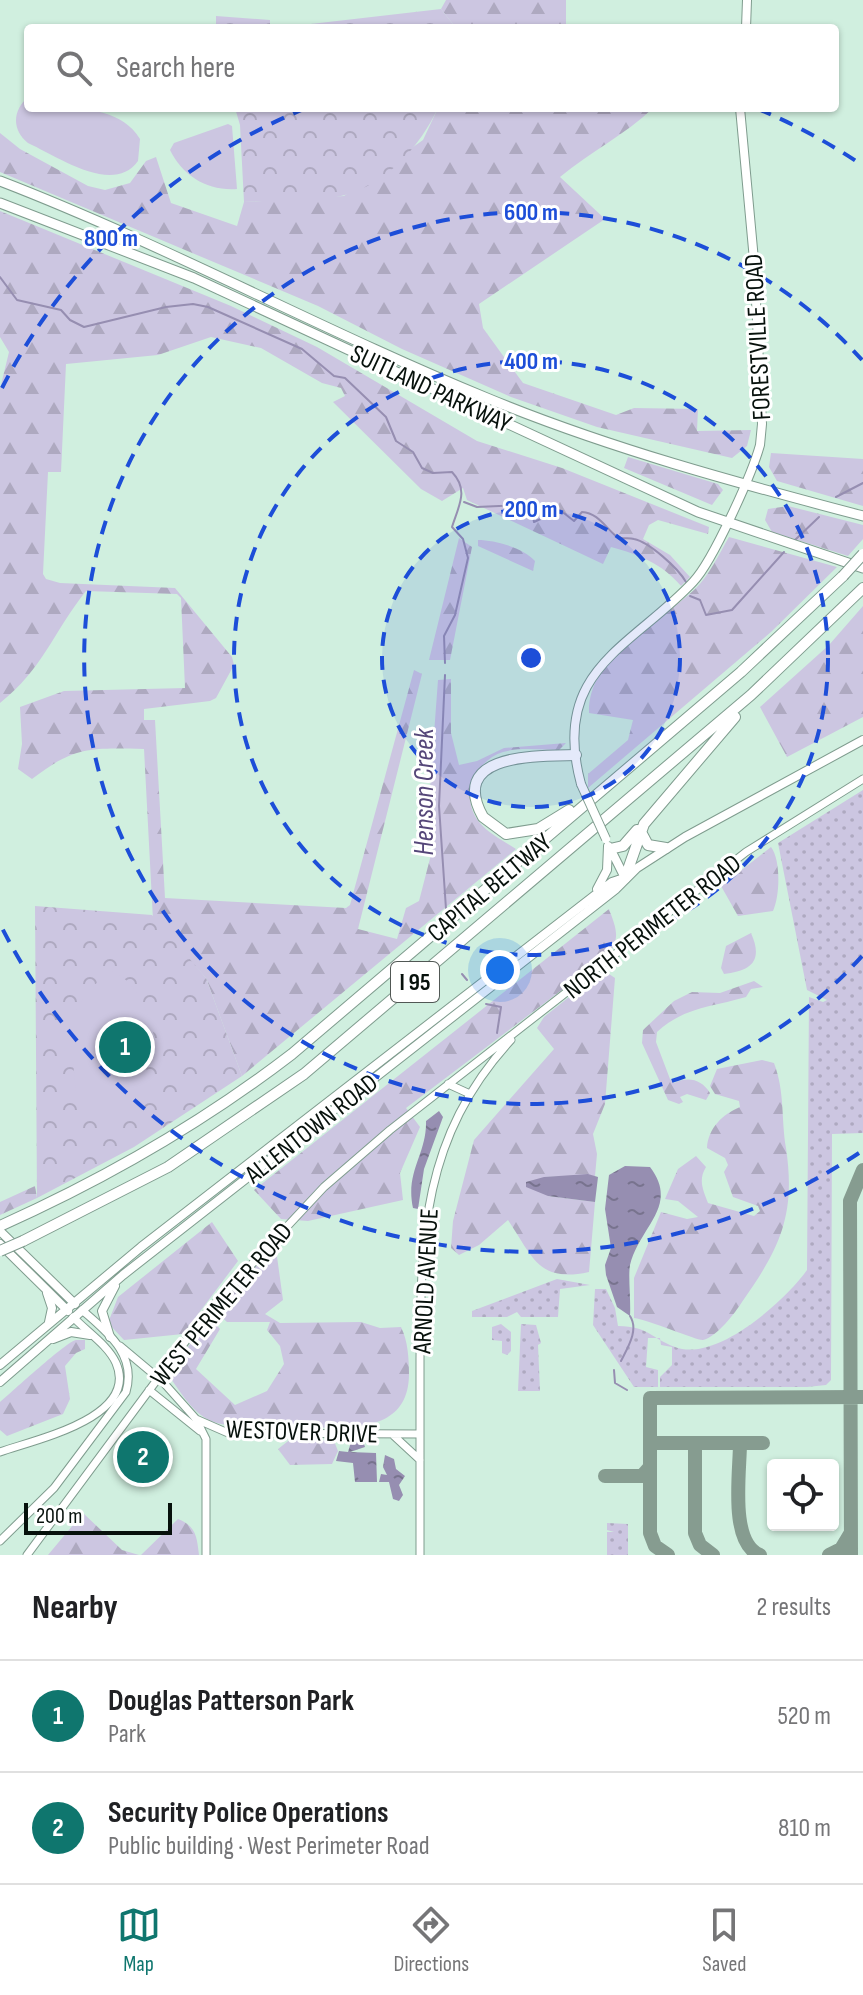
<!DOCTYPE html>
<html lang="en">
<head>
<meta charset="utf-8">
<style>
	:root { --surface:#fff; --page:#f6f6f6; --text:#202124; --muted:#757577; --line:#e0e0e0; --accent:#0f766e }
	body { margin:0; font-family:"Sofia Sans Condensed",sans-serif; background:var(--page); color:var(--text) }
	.controls { position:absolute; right:24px; bottom:24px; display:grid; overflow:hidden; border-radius:8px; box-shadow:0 2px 6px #0004 }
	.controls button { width:72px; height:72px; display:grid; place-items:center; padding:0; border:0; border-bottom:2px solid var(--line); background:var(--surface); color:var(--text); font:40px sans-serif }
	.scale { position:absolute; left:24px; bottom:20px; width:148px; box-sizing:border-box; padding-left:8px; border:4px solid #07110c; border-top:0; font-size:22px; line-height:28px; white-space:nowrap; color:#07110c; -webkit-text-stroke:6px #fff; paint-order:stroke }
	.you { position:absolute; left:500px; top:970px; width:28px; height:28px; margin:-20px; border:6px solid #fff; border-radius:50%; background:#1a73e8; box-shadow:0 0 0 12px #1a73e833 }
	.badge { display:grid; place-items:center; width:52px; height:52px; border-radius:50%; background:var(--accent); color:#fff; font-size:26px; font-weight:700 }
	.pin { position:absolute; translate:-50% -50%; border:4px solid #fff; box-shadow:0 2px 8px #0006 }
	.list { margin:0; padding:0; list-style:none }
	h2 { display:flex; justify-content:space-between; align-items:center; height:104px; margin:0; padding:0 32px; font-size:34px }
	h2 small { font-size:26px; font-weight:400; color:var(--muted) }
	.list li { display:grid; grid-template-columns:52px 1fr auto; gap:24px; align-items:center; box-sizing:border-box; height:112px; padding:0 32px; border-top:2px solid var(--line) }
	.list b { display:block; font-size:30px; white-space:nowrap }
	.list p { margin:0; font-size:26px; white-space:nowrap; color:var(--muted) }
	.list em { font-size:26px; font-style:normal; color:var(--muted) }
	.icon { flex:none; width:44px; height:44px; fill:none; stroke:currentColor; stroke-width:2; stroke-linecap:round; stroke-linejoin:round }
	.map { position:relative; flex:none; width:863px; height:1555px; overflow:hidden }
	.search { position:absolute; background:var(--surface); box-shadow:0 2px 6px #0004; left:24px; right:24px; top:24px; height:88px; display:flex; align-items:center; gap:20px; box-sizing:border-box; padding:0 28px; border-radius:8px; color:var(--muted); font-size:30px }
	.sheet { height:328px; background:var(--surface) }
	nav { display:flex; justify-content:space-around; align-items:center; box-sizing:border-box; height:112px; border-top:2px solid var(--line); background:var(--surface); font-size:22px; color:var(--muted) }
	nav a { display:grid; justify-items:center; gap:4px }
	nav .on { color:var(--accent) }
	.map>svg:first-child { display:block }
	.grass { fill:url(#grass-dots) }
	.forest { fill:url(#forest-firs) }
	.park { fill:url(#park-crowns) }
	.pitch { fill:#ccc6e1 }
	.water { fill:url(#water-ripples) }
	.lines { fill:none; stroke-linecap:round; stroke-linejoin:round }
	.stream { stroke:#968eb1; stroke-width:2 }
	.taxiway { stroke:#869c90; stroke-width:14 }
	.tertiary-casing { stroke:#7f9c8e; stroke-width:9 }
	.secondary-casing { stroke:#7f9c8e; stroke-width:10 }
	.trunk-casing { stroke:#7f9c8e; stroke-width:11 }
	.motorway-casing { stroke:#7f9c8e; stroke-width:12 }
	.tertiary { stroke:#fff; stroke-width:7 }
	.secondary { stroke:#fff; stroke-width:8 }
	.trunk { stroke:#fff; stroke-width:9 }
	.motorway { stroke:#fff; stroke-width:10 }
	.secondary-bridge-casing { stroke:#7f9c8e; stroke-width:10; stroke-linecap:butt }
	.motorway-bridge-casing { stroke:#7f9c8e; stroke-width:12; stroke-linecap:butt }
	.secondary-bridge { stroke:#fff; stroke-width:8 }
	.motorway-bridge { stroke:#fff; stroke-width:10 }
	.ring { fill:none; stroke:#1d4ed8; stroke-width:4; stroke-dasharray:14 10 }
	.labels { text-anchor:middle; stroke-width:6; stroke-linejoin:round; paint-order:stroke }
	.shield { fill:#fff; stroke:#515855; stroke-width:2 }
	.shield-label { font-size:24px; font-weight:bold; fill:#07110c }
	.street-label { font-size:26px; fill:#07110c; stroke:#fff }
	.water-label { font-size:28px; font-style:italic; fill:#554779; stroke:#fff }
	.centre { fill:#1d4ed8; stroke:#fff; stroke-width:4 }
	.ring-label { font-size:24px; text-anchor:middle; font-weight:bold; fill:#1d4ed8; stroke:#fff; stroke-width:6; stroke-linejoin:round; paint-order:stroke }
</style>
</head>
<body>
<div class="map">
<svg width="863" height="1555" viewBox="0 0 863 1555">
	<defs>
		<pattern id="grass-dots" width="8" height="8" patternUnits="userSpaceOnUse" patternTransform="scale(2)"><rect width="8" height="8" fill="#ccc6e1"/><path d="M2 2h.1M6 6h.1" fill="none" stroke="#aea9c0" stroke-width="1.8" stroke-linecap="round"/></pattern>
		<pattern id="forest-firs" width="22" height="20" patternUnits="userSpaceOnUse" patternTransform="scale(2)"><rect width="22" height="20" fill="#ccc6e1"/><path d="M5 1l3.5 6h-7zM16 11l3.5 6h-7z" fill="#aea9c0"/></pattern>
		<pattern id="park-crowns" width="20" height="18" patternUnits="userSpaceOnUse" patternTransform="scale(2)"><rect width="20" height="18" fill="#ccc6e1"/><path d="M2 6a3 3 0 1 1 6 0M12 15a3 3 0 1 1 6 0" fill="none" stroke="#aea9c0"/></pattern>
		<pattern id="water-ripples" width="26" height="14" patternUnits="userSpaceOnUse" patternTransform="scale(2)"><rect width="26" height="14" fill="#968eb1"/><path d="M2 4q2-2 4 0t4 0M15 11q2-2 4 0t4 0" fill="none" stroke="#78738e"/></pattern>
	</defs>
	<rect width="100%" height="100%" fill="#d0efdf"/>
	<path class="grass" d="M863 790V1133L832 1134 831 1380 826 1385 807 1387H660V1377L672 1365V1347L661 1345 660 1338H648L646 1367 658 1370V1387H634L593 1325 595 1289H606L615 1308 618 1326C650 1327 649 1337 675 1347 716 1363 785 1301 807 1270L809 997 823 1002 827 1000 807 990 778 843Z
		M557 1279 590 1285 560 1289 558 1317H521L517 1312 507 1317H472V1311Z
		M501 1324 511 1332V1351L507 1355 502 1353V1341L492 1340V1327Z
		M521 1324 536 1325 541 1343 538 1345 540 1391H518Z
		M607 1523 628 1524V1555H607V1532H614L607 1530Z"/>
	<path class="forest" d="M446 0H566V28H456L441 9Z
		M438 108H653C625 135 590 152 560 177L605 219 479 304 483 328 523 383 616 415 634 408 698 409 697 431 751 430 747 446 732 458 597 427 511 397 402 349 318 306 0 172V133L20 149 88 186 105 190 130 183 146 161 156 157 171 203 237 226 244 202 344 196 423 140Z
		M0 211 231 306 317 347 477 441 562 468 709 527 708 534 658 520 649 525 643 539 670 555 690 577 681 586C661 563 640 555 611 547L603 564 467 500 463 488 442 501 421 489 333 402 345 396 341 388 322 383 261 348 211 337 158 355 66 364 61 472H48L43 574 46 579 60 583 175 588 232 657 234 665 216 698 210 701 144 709V720H155L165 898 346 908 350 905 414 670 422 674 358 929 397 939 406 908 419 901 433 847 428 815 438 680 451 679V733L459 765 477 761 504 748 566 743 559 750C542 750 520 747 503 752 474 761 459 799 480 823 489 834 504 841 516 849L242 1076 206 978 153 920 144 749C90 748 75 746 32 779L18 769 22 744 20 707 64 691 185 688 181 598 177 594 86 591C54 631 43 669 0 703V389L9 352 0 337Z
		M771 453 863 459V506L777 481 769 467Z
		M628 457 718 484 723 490 712 505 624 468Z
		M788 506 863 525V539L848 556 772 532 765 520 768 509Z
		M729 537 837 567 771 632 588 788V774L628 740 633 720 589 713C588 655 658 624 695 589 709 576 719 554 729 537Z
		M459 538 472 547 450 660H429Z
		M478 540C495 540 524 548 535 561L533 571 478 546Z
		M863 606V717L787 757 760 707 829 645Z
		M771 847C781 860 780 896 773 911L738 916 721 886Z
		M609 909C616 928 621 938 608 955L406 1108 420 1127 400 1173 403 1200 308 1221 281 1219 254 1190Z
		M751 933C764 962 750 971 724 974L721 968 726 946Z
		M603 970 615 978 605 1104 593 1134 597 1154 595 1176 544 1177 548 1196 595 1202 589 1272C538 1283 533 1257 508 1220L479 1245 459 1255 451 1248 453 1221 474 1140 554 1049 537 1028 544 1017Z
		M754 981 763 987 751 989 746 997C712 1007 684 1007 657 1032L656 1042 670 1079 674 1083C689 1076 702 1080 710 1093L706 1100 687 1094 680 1097 683 1102 679 1104 668 1100 642 1043 643 1030 674 1001 692 992 720 993Z
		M762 1060 774 1063C785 1092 781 1118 786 1148 796 1215 780 1248 742 1302 735 1313 717 1337 703 1340 698 1341 649 1320 634 1318V1278L661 1212 687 1219 698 1217 678 1201 665 1199 678 1169 696 1156 706 1167C698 1180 703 1190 708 1203L754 1216 760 1211 758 1206 733 1197 724 1172 728 1165 725 1158 707 1148C708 1128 723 1114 740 1107L739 1101 715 1094 710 1086 717 1069Z
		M35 1186 37 1198 0 1215V1202Z
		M212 1222 238 1261 183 1334 124 1340 108 1323 118 1297Z
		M275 1242 283 1300 265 1314 280 1323 361 1322 380 1328 401 1327C408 1341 409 1359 409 1375 408 1438 339 1427 294 1427 269 1426 238 1430 214 1422 193 1415 181 1392 168 1375L209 1317 220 1329 196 1369 235 1405 267 1391 284 1364 280 1346 267 1330 270 1322H227L214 1310Z
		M76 1340H85V1349L76 1353 65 1366 70 1399 63 1414 7 1436 0 1430V1402C12 1392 67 1341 76 1340Z
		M292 1438 334 1441 338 1451 332 1464 290 1465 278 1449Z
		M83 1513 122 1550 139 1555H48Z
		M178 1519C196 1526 197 1537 199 1555H141Z"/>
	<path class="park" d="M441 9 456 28H276Z
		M216 16 270 20V28H216Z
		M235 108H438C420 146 388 183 345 195 314 204 275 200 244 202L240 125Z
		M35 906 152 915 206 978 242 1076 134 1147 37 1198Z"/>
	<path class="pitch" d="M28 97V108C64 108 119 103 140 139L138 161C113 196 57 156 28 143 12 130 12 111 28 97Z
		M228 124 232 126 237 189C207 191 183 176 170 150L174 143Z
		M110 971C139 980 149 1017 156 1043L144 1060 151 1087 112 1130 91 1114 76 1093 73 1062 57 1040 89 990Z"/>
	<path class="water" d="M439 1111 443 1117 424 1169 418 1209 413 1208C405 1171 427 1154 426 1121Z
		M625 1166 650 1167C680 1206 639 1227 630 1265 628 1276 631 1301 630 1316L617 1307 606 1275 605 1265 611 1248 605 1209 609 1175Z
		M588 1174 598 1177 595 1202 548 1196 526 1187V1182L544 1177Z
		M363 1441 365 1447 350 1452 376 1453 377 1482H355L353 1463 336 1461 339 1451 348 1452 351 1442Z
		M385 1455 394 1459 396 1469 405 1476 399 1485 403 1495 399 1501 393 1499 389 1482H379L381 1474 387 1475 383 1467Z"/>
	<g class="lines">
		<path class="stream" d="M0 277 17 300 61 310 70 320 84 327 166 307 193 304 208 307 302 349 334 376 345 378 386 417 396 441 413 452 422 468 433 473 452 472C469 490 459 505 452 527L463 539 468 558 455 615 444 636 445 663
			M836 497 863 483
			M464 502 477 507 519 505
			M526 503 531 505 534 522 560 510 574 521 582 512C598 513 605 527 616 536 621 540 628 537 634 539 649 542 678 568 686 582
			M795 540 819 517
			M690 596 700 600 706 615 732 610 784 552
			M445 675 439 806 446 909
			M462 974 467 980
			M486 1004 501 1007 497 1033
			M621 1361C628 1347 639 1330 630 1316
			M614 1370 615 1383 627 1390"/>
		<path class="taxiway" d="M650 1443H763
			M695 1443V1533L700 1545 713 1555
			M740 1443C740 1472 729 1543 760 1555
			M605 1476H642L650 1467
			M668 1555 655 1546 650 1533V1398L863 1397
			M829 1555 841 1549 850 1534
			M851 1555 850 1201 863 1170"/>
		<g class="tertiary-casing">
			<path id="tertiary" d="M448 1084 470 1094
				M120 1346 163 1382 196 1419 228 1433 420 1434
				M149 1390 200 1431
				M197 1421 206 1439V1555
				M393 1435 420 1460
				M0 1452C33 1440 140 1418 116 1363 108 1345 86 1331 73 1317
				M0 1541 54 1488 126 1392C137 1354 107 1332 82 1310
				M27 1555 208 1311 324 1187 390 1130 746 852 863 779
				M420 1555C420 1490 420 1425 420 1359 421 1236 422 1137 511 1040"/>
		</g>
		<g class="secondary-casing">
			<path id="secondary" d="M746 28 747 0
				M581 784C550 670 631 648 693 582 713 561 752 474 760 445L762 424 754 260 740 108
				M611 850 625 878
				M597 889 607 870 608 846
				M0 1231 75 1304
				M0 1244 68 1311
				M47 1293 52 1308 49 1322
				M110 1337 102 1311 115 1286
				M53 1339 71 1332 90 1335
				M0 1365 141 1247 612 882 624 878
				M0 1382 123 1275 616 889 637 868 685 837 863 740"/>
		</g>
		<g class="trunk-casing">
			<path id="trunk" d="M0 181C166 245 323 331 487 398 608 448 737 483 863 516
				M0 203 194 278 698 512 863 568"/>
		</g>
		<g class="motorway-casing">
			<path id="motorway" d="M569 810 538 829 506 834 483 817C447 752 540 756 576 755
				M640 830 648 845 666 848
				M610 849 623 846 637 830
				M625 878 644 824 735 717
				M0 1226C105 1179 201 1124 292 1054L741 672 843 576
				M23 1241 168 1167 304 1074 751 695 863 588"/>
		</g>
		<use href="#tertiary" class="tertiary"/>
		<use href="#secondary" class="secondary"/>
		<use href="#trunk" class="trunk"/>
		<use href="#motorway" class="motorway"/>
		<g class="secondary-bridge-casing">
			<path id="secondary-bridge" d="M581 784 606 839"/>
		</g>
		<g class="motorway-bridge-casing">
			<path id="motorway-bridge" d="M843 576 863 554
				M0 1251 23 1241"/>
		</g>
		<use href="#secondary-bridge" class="secondary-bridge"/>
		<use href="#motorway-bridge" class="motorway-bridge"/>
	</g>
	<circle cx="531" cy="658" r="149" fill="#1d4ed8" fill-opacity=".12"/>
	<g class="ring">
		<circle cx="531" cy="658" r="149"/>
		<circle cx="531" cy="658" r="297"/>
		<path d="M862 956A446 446 0 1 1 862 360"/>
		<path d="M859 1153A594 594 0 0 1 2 928M2 388A594 594 0 0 1 304 109M758 109A594 594 0 0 1 859 163"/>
	</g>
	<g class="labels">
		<rect class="shield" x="391" y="962" width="48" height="40" rx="6"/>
		<g class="shield-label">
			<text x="415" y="990">I 95</text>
		</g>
		<g class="street-label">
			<text transform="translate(757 337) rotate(-93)" y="9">FORESTVILLE ROAD</text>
			<text transform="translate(431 388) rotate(25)" y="9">SUITLAND PARKWAY</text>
			<text transform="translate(489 887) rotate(-40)" y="9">CAPITAL BELTWAY</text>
			<text transform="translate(652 926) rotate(-38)" y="9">NORTH PERIMETER ROAD</text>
			<text transform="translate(311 1128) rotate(-38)" y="9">ALLENTOWN ROAD</text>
			<text transform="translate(425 1281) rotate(-87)" y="9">ARNOLD AVENUE</text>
			<text transform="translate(221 1304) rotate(-50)" y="9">WEST PERIMETER ROAD</text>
			<text transform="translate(302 1431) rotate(2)" y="9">WESTOVER DRIVE</text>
		</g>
		<g class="water-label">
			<text transform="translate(423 792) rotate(-90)" y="10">Henson Creek</text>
		</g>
	</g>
	<circle cx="531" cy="658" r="12" class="centre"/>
	<g class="ring-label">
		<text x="531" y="220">600 m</text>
		<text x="111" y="246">800 m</text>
		<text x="531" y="369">400 m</text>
		<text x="531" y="517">200 m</text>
	</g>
</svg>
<div class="controls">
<button><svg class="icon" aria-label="locate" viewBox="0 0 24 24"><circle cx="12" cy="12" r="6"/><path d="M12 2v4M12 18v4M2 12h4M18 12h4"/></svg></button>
</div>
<div class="scale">200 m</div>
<div class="you"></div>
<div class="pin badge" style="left:125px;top:1047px">1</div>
<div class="pin badge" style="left:143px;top:1457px">2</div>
<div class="search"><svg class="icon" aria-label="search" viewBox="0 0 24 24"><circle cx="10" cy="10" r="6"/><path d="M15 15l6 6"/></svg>Search here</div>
</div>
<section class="sheet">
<h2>Nearby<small>2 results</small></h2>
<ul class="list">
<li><span class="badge">1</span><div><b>Douglas Patterson Park</b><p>Park</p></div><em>520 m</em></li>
<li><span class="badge">2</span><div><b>Security Police Operations</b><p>Public building · West Perimeter Road</p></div><em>810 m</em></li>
</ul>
</section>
<nav>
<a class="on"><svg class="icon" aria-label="map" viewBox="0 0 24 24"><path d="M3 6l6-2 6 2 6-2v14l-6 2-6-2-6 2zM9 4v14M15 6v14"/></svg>Map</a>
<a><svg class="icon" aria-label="directions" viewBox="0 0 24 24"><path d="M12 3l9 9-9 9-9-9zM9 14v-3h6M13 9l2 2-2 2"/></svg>Directions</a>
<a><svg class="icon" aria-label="saved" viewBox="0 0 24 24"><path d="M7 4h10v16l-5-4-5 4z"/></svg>Saved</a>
</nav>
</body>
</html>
